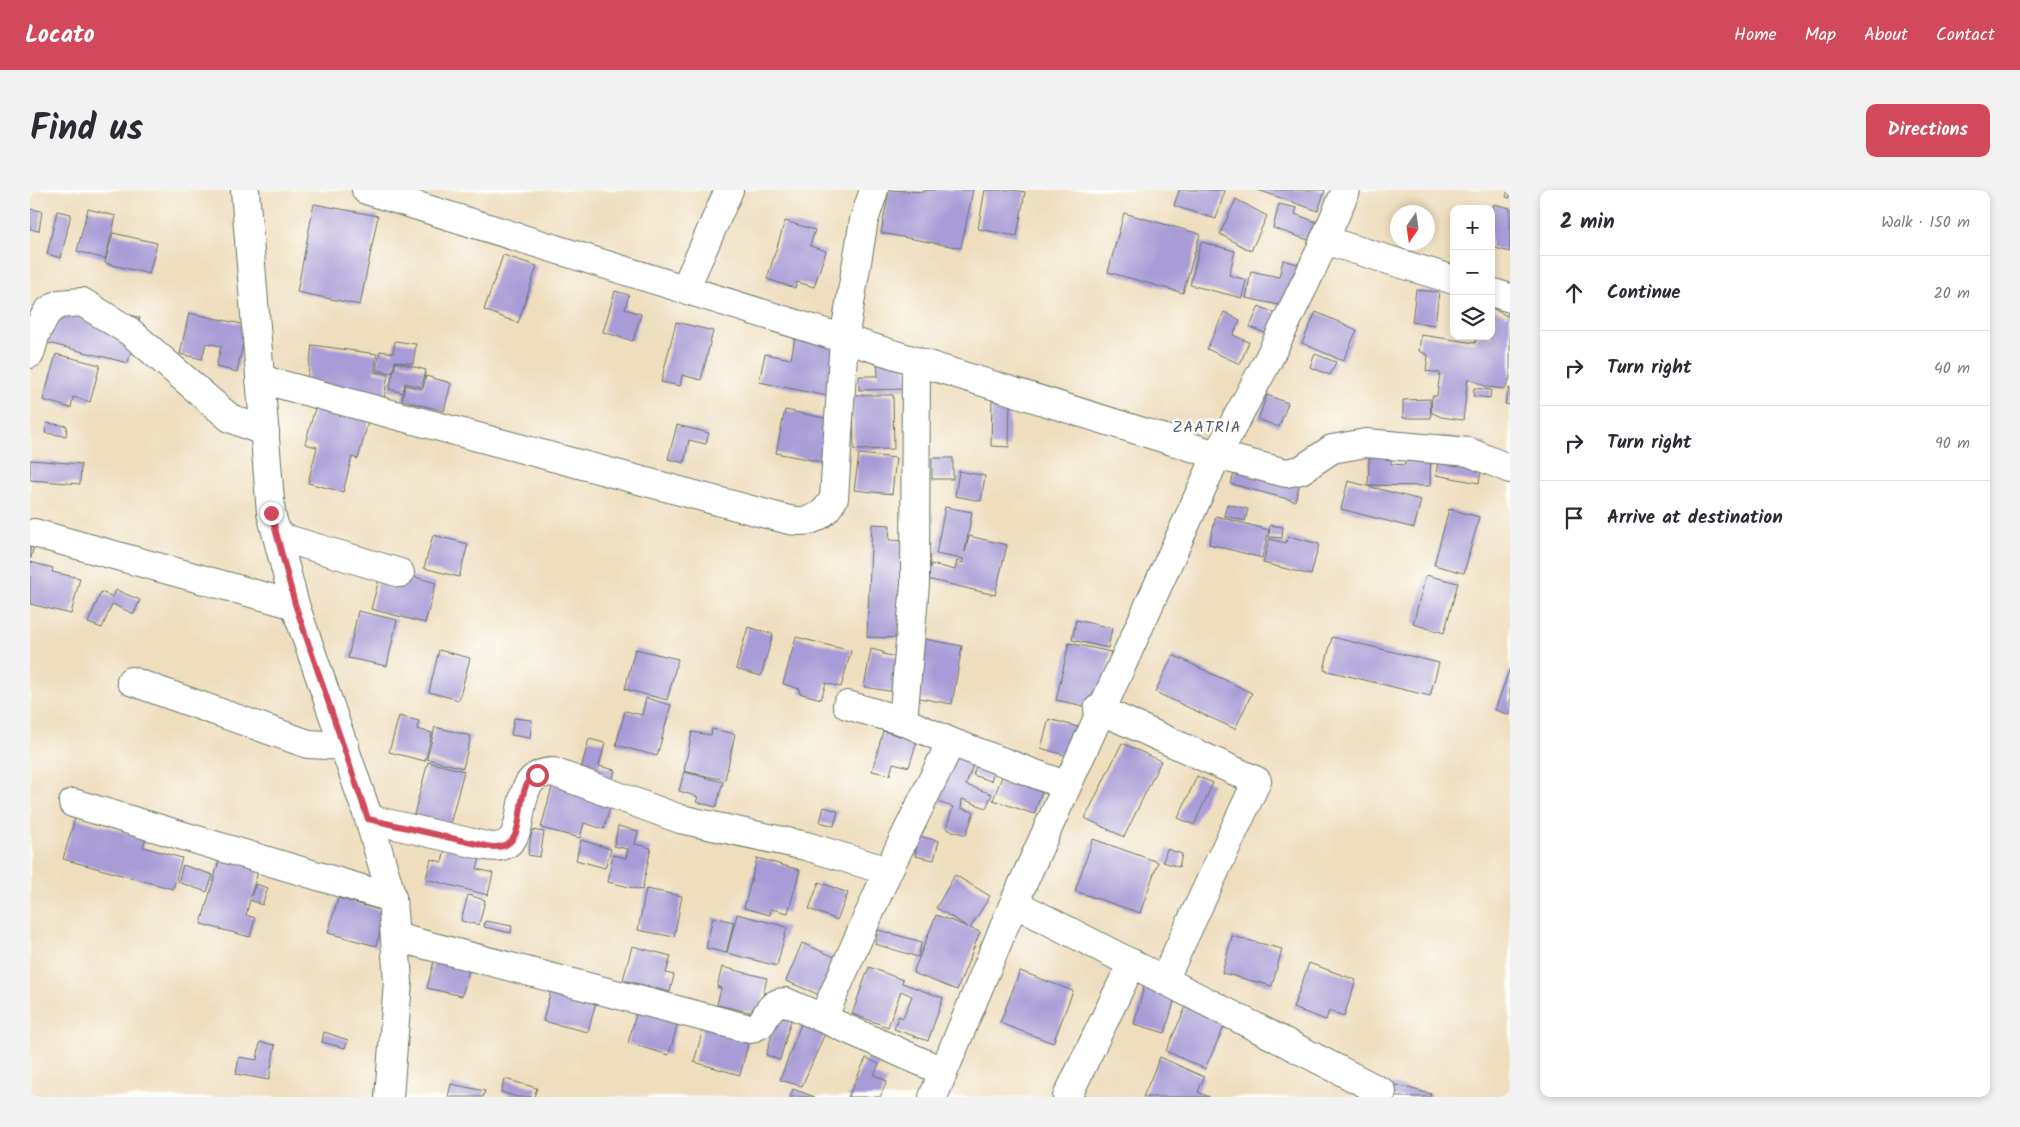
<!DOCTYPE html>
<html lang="en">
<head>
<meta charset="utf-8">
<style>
	:root { --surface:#fff; --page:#f2f2f3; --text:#2b2b33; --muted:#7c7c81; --line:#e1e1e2; --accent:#d1495b }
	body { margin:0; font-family:Kalam,sans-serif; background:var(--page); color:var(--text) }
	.controls { position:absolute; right:15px; top:15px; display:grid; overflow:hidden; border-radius:10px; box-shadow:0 2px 8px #0003 }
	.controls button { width:45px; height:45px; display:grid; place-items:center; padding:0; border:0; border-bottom:1px solid var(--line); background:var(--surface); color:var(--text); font:25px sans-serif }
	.compass { position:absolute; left:1360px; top:15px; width:45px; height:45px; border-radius:50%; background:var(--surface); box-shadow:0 2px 8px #0003; rotate:193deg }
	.stop { position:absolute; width:15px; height:15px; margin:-11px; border:4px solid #d1495b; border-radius:50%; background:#fff }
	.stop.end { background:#d1495b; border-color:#fff; box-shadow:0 1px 5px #0008 }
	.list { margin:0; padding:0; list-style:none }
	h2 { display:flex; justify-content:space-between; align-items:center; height:65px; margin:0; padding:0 20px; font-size:21px }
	h2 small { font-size:16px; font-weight:400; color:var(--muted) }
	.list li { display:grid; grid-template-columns:32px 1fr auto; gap:15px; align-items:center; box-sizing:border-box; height:75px; padding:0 20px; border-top:1px solid var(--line) }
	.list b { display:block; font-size:19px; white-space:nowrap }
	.list em { font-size:16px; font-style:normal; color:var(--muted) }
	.icon { flex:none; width:28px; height:28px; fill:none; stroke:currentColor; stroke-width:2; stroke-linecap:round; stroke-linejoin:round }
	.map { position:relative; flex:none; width:1480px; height:907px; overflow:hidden; border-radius:10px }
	header { display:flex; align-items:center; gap:30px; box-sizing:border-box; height:70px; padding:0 25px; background:var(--accent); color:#fff }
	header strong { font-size:24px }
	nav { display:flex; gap:28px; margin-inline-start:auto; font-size:18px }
	.intro { display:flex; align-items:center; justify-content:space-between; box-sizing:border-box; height:120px; padding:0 30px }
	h1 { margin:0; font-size:35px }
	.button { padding:12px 22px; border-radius:10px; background:var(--accent); color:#fff; font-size:18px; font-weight:700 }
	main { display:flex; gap:30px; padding:0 30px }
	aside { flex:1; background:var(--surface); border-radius:10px; box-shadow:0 2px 8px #0003 }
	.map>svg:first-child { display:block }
	.building { fill:#a89bd7 }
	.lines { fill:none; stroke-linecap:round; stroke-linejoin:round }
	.minor-casing { stroke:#677564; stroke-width:30 }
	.major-casing { stroke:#677564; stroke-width:30 }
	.minor { stroke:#fff; stroke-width:28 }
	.major { stroke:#fff; stroke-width:28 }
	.route { stroke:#d1495b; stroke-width:6 }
	.labels { text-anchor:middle; stroke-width:5; stroke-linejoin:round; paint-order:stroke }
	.quarter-label { font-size:16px; letter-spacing:1px; fill:#4f5e6d; stroke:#fdfcf7 }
</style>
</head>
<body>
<header>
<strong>Locato</strong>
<nav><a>Home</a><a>Map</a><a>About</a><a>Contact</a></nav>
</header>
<div class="intro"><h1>Find us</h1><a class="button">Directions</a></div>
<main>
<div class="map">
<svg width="1480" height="907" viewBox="0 0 1480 907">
	<rect width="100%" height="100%" fill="#fdfcf7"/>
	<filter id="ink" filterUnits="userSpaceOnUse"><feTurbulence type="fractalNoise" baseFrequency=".02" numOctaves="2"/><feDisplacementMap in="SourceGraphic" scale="10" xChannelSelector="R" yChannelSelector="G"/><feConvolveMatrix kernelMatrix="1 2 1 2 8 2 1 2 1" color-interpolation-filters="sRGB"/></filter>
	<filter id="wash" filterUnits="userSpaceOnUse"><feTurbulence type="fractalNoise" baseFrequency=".0096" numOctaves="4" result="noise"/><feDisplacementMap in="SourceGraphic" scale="20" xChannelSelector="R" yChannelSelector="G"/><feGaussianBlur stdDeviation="1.12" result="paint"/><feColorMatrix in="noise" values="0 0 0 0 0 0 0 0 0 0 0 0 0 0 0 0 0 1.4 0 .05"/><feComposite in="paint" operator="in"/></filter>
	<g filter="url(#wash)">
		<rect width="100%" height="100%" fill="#eedebe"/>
		<g id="blocks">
			<path class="building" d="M859 0 894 2 895 0H943L931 58 851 43Z
				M955 0H983L995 2 987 46 948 39Z
				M1149 0H1195L1186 29 1144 16Z
				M1228 0H1295L1288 21Z
				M1478 0H1480V8L1476 7Z
				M1206 9 1237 26 1221 61 1190 44Z
				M284 14 348 26 330 115 267 102Z
				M1249 14 1267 18 1265 24 1297 36 1290 54 1243 38Z
				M1464 14 1480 18V62L1461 57V24Z
				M0 19 12 21 9 41 0 39Z
				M58 19 86 26 75 69 47 61Z
				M27 21 41 24 31 68 17 64Z
				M1094 23 1170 44 1153 103 1078 82Z
				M755 31 785 40 780 56 796 61 784 97 767 92 765 98 737 89Z
				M83 43 127 53 119 84 75 73Z
				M1171 52 1205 61 1199 85 1216 90 1212 108 1160 95Z
				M473 65 507 76 488 133 454 120Z
				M1253 70 1275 76 1258 117 1216 108 1221 81 1249 87Z
				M1386 100 1409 102 1405 135 1382 132Z
				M585 101 599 105 595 119 611 124 603 151 573 142Z
				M29 114 94 123 110 128 98 173 18 153Z
				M1229 116 1251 126 1242 146 1220 137Z
				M1462 118 1477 126 1480 119V188L1475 199 1457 197 1438 188 1433 230 1411 227 1401 222 1402 206H1407L1410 183 1396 181 1398 165 1389 161 1391 145 1445 153 1448 146H1461Z
				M1194 122 1210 130 1203 145 1219 152 1210 174 1177 159Z
				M1286 122 1327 140 1313 171 1272 153Z
				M159 123 217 135 207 182 186 177 191 156 176 153 172 169 150 164Z
				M646 132 683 141 671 190 652 185 650 196 631 192Z
				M765 147 807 156 797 206 729 192 735 164 761 169Z
				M365 151 386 154 383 174 365 171 362 183 346 180 350 161 363 163Z
				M282 155 347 164 344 182 358 184 354 210 276 198Z
				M26 164 70 175 60 212 43 207 41 218 13 210Z
				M847 164 875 171 878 199 829 200V186H848Z
				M1285 164 1306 172 1300 185 1280 177Z
				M366 172 396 180 392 197 375 193 373 203 359 199Z
				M396 186 421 193 414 221 372 210 375 195 393 199Z
				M1444 198 1461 200 1460 208 1443 206Z
				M1479 198H1480V215L1475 214Z
				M823 205H863L864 259 824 260Z
				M1237 205 1258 213 1249 237 1228 229Z
				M962 209H980L979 257 961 256Z
				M1400 209 1401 228H1373V210Z
				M287 211 340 225 328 269 322 267 313 302 278 293 287 257 275 254Z
				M755 220 804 230 796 273 746 263Z
				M17 233 37 236 36 246 15 243Z
				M647 235 679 243 676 254 659 250 654 273 638 269Z
				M1412 245 1456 253 1449 293 1406 285Z
				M1340 250 1362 251 1361 274 1375 275 1376 253 1401 254 1400 296 1338 295Z
				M1211 257 1275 274 1265 311 1201 294Z
				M829 264 866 268 862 304 824 300Z
				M902 268H923V289H902Z
				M0 270 51 274 50 294 0 290Z
				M929 281 955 286 951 311 925 306Z
				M1318 291 1391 310 1384 338 1311 319Z
				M1197 314 1218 319 1215 331 1194 326Z
				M915 317 942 322 935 362 939 346 977 355 965 405 897 389 901 374 925 380 927 371 933 373V369L906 364Z
				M1419 319 1449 327 1434 383 1404 375Z
				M1186 326 1239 340 1232 368 1179 354Z
				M842 334 860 335 859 350 878 351 874 448 837 447Z
				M1240 335 1253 337 1252 348 1239 347Z
				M403 345 438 354 429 387 394 378Z
				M1258 346 1289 354 1281 385 1233 373 1239 349 1256 353Z
				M0 354 4 355 1 368H0Z
				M0 372 23 378 22 382 50 388 41 424 0 414Z
				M352 378 406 393 395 433 341 419Z
				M1396 385 1428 393 1414 443 1383 434Z
				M86 400 110 410 104 424 82 414 72 438 58 433 71 402 83 407Z
				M328 421 367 430 357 476 318 468Z
				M1046 430 1082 438 1078 458 1042 450Z
				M718 437 743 444 731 486 706 479Z
				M766 447 821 461 811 497 796 493 791 509 769 503 770 499 753 494Z
				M1302 447 1409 473 1400 506 1294 480Z
				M889 448 932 456 922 514 878 506Z
				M1039 453 1081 462 1068 519 1026 510Z
				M605 459 648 469 637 510 595 499Z
				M841 459 853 462V464L871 468 865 502 834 497Z
				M409 460 440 468 429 510 399 502Z
				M1143 465 1222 503 1205 539 1125 502Z
				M1480 478V525L1465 520Z
				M616 508 641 515 627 566 586 555 595 521 612 525Z
				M369 526 389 531 387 539 402 543 395 571 359 562Z
				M484 528 502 530 500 548 481 545Z
				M1019 529 1055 539 1047 569 1011 558Z
				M405 537 441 546 433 578 397 569Z
				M682 539 705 544 695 590 654 581 662 542 681 545Z
				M853 541 887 551 879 577 863 573 860 585 842 581Z
				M559 549 575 553 569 576 585 580 582 592 550 583Z
				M1092 553 1131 571 1094 647 1055 628Z
				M923 566 944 572 936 595 962 604 956 618 932 609 931 618 944 622 936 645 916 639 923 617 908 612Z
				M398 572 434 581 419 638 383 628Z
				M947 574 964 581 961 591 943 585Z
				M654 582 693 592 686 617 666 612 668 607 649 601Z
				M973 584 1013 598 1004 624 963 610Z
				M1167 586 1183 593 1164 635 1148 628Z
				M523 593 582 609 574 639 554 633 550 648 511 638Z
				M794 617 808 621 804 636 790 632Z
				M45 628 116 648 113 657 152 668 143 699 33 669Z
				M588 636 608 641 605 654 621 658 612 700 578 692 583 665 596 668 598 659 584 656Z
				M502 640 514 642 510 667 498 665Z
				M889 646 909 651 904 670 885 666Z
				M1063 649 1128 672 1110 723 1045 701Z
				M551 650 581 659 575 678 546 670Z
				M416 655 451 664 447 679 463 683 458 705 396 689 401 669 412 672Z
				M1137 659 1152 664 1149 677 1133 672Z
				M192 660 231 671 221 706 226 694 238 698 232 715 220 710 216 725 225 728 220 747 171 734Z
				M727 668 770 680 758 723 741 719 740 725 714 718Z
				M153 675 183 685 177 702 148 692Z
				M925 685 960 706 940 738 950 742 927 800 883 783 906 725 938 737 906 718Z
				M789 692 818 703 807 730 779 719Z
				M616 699 652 706 644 747 608 740Z
				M438 705 455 710 449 735 431 731Z
				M308 708 356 722 346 756 298 743Z
				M707 724 757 737 747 776 697 763Z
				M683 727 704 732 696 763 676 758Z
				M455 731 482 736 481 743 454 737Z
				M848 740 892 752 888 767 845 754Z
				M1202 746 1252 759 1242 796 1192 783Z
				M772 753 807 768 792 806 756 791Z
				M602 756 641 766 636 783 644 785 640 802 593 790Z
				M405 767 440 776 432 806 397 798Z
				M1279 773 1326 790 1314 826 1299 821 1296 830 1263 818Z
				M692 777 737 788 729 824 687 815 691 798 687 797Z
				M839 777 873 790 872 793 913 808 898 851 864 839 869 826 873 828 882 806 871 801 858 837 822 824Z
				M990 781 1043 801 1023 853 970 833Z
				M523 792 568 804 558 842 513 831Z
				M1115 793 1147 801 1135 843 1104 834Z
				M1158 812 1197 830 1175 879 1136 861Z
				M608 817 649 828 639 865 598 853Z
				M748 823 762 826 750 870 736 865Z
				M772 831 796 841 772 896 750 890Z
				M674 835 720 847 710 885 664 872Z
				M294 842 318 850 315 858 292 852Z
				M230 852 245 855 239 890 206 884 209 867 227 870Z
				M1130 867 1174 887 1168 902 1179 907H1113Z
				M836 868 849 874 844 885 857 891 850 907H818Z
				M475 889 507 898 504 907H487L471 902Z
				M1355 892 1401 904 1400 907H1351Z
				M421 894 455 901 453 907H418Z
				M763 899 785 907H760Z"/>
		</g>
	</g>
	<g filter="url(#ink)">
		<use href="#blocks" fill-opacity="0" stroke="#677564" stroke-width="1"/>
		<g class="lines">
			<g class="minor-casing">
				<path id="minor" d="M336 0 1187 265 1256 283 1271 280 1302 259 1336 253 1439 262 1480 279
					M1294 50 1424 90
					M655 99 699 0
					M1461 102 1480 108
					M0 164 6 143 17 122 29 114 52 112 99 141 200 228 235 242
					M230 189 759 330C780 334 794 327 804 308L814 149 834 30 844 0
					M4 343 265 415
					M247 346 370 383
					M101 491 278 554 315 556
					M817 515 873 531 921 552 1037 596
					M1068 519 1227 591 1134 790
					M873 531 885 394 886 171
					M43 613 362 708
					M339 629 456 656C511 666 470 583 523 582L650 629 776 656 858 681
					M984 713 1352 902
					M365 747 720 839 731 834C738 823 740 812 756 812L912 881
					M793 828 858 681 921 552
					M903 907 984 713 1187 265 1237 172 1282 79 1316 0
					M1037 907 1102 773"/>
			</g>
			<g class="major-casing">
				<path id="major" d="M215 0 241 323 265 415 339 629 362 708 368 792 359 907"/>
			</g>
			<use href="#minor" class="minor"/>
			<use href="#major" class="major"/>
		</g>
	</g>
	<g class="lines" filter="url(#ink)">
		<path class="route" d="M241 323 265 414 338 629 456 656C498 664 485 619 496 596 498 591 503 588 507 585"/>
	</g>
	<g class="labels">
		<g class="quarter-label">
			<text x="1177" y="242">ZAATRIA</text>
		</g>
	</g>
</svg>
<div class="controls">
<button>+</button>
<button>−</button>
<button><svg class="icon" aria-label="layers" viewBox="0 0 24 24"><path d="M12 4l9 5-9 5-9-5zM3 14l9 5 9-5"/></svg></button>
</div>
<svg class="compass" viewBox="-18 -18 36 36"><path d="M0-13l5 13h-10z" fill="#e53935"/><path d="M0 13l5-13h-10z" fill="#7c7c81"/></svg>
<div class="stop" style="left:507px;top:585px"></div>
<div class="stop end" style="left:241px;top:323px"></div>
</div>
<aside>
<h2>2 min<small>Walk · 150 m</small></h2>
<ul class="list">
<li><svg class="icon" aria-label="ahead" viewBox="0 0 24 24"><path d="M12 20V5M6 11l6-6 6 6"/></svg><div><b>Continue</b></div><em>20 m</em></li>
<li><svg class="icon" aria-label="right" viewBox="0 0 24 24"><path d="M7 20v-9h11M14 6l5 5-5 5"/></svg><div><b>Turn right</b></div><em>40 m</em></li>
<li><svg class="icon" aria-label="right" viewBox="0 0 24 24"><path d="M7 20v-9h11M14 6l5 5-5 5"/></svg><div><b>Turn right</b></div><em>90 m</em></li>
<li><svg class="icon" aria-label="arrive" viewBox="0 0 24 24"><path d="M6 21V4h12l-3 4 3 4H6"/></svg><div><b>Arrive at destination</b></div></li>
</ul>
</aside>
</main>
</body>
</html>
